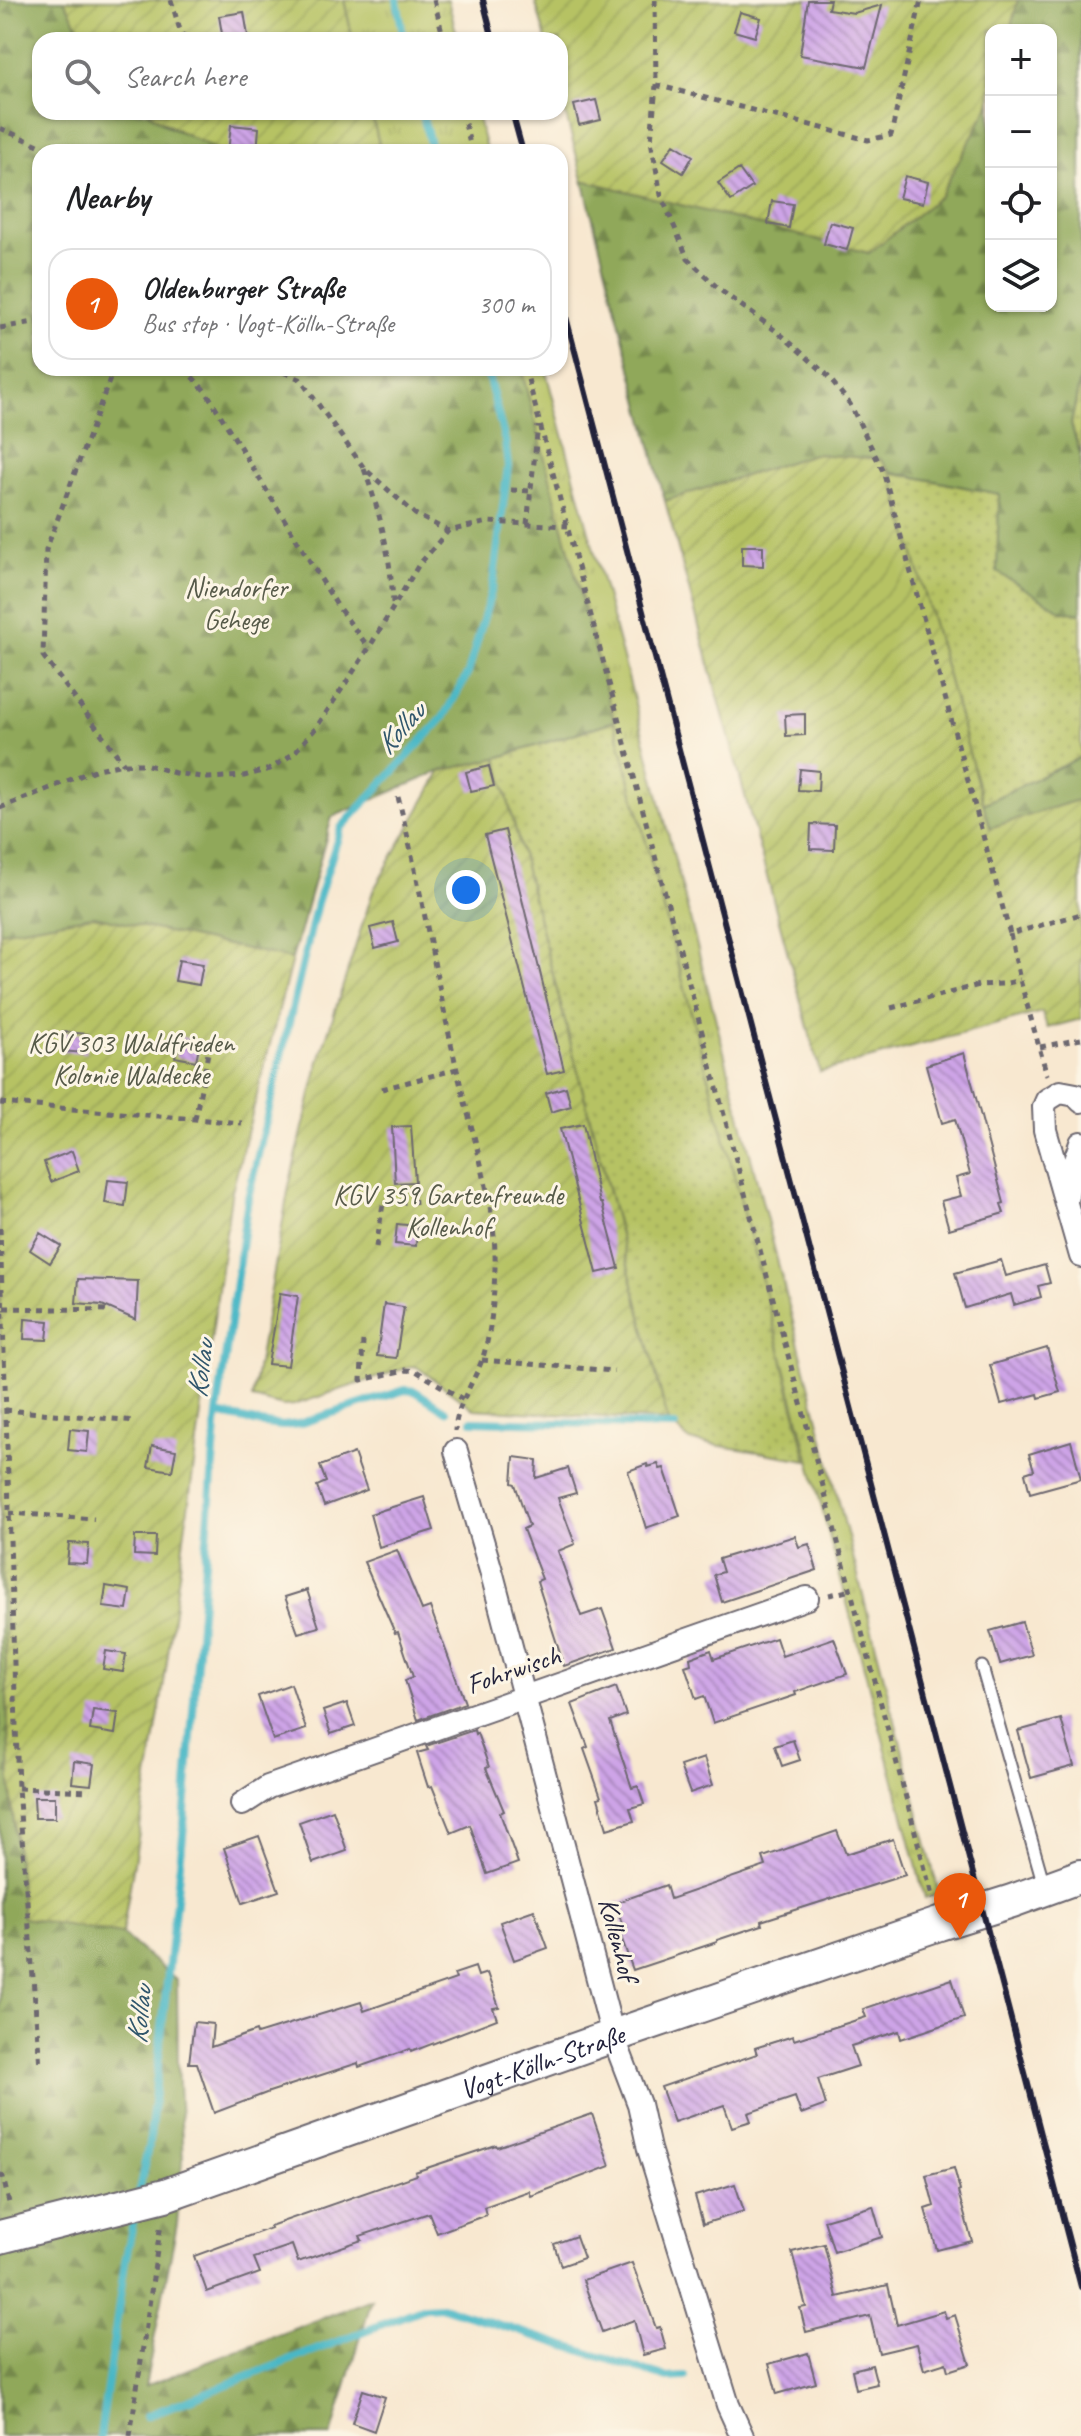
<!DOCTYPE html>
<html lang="en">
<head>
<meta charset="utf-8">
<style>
	:root { --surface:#fff; --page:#f2f2f2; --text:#202124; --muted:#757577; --line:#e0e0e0; --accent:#ea580c }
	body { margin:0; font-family:Caveat,sans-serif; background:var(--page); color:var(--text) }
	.controls { position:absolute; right:24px; top:24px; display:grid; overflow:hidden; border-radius:16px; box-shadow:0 2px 6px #0004 }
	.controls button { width:72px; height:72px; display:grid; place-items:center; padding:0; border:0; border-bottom:2px solid var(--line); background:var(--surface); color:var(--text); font:40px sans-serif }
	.you { position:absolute; left:466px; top:890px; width:28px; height:28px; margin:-20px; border:6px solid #fff; border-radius:50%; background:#1a73e8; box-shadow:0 0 0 12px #1a73e833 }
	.badge { display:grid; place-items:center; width:52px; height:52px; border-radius:50%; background:var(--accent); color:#fff; font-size:26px; font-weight:700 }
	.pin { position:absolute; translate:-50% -66px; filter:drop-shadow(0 2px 4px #0008) }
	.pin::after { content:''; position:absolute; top:42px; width:28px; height:24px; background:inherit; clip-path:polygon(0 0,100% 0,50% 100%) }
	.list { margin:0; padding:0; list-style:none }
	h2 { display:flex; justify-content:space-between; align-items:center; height:104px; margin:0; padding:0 32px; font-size:34px }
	h2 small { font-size:26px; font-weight:400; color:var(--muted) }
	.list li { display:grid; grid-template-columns:52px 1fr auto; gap:24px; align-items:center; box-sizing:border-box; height:112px; margin:0 16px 16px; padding:0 16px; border:2px solid var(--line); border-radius:24px }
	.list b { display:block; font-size:30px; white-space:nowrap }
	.list p { margin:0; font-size:26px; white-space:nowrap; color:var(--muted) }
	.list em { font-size:26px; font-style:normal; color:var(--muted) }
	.icon { flex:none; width:44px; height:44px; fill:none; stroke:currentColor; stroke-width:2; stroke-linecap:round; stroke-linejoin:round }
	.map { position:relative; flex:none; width:1081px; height:2436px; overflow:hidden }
	.search { position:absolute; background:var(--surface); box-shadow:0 2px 6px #0004; left:32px; top:32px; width:536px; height:88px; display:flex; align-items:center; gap:20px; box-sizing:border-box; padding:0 28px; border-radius:24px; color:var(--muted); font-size:30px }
	.panel { position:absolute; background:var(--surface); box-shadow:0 2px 6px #0004; left:32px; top:144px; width:536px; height:232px; border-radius:24px }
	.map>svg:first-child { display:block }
	.grass { fill:url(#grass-dots); stroke:#6c7250; stroke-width:2 }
	.forest { fill:url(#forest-firs); stroke:#59654a; stroke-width:2 }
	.park { fill:url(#park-tufts); stroke:#6c7250; stroke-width:2 }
	.garden { fill:url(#garden-furrows); stroke:#6c7250; stroke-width:2 }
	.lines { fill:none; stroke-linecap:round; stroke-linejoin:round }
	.stream { stroke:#4ab7c6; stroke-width:8 }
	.building { fill:url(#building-back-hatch) }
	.lane-casing { stroke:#6d676f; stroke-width:15 }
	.street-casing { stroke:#6d676f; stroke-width:26 }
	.secondary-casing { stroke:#6d676f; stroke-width:36 }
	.path { stroke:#6d676f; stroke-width:5; stroke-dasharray:6 6; stroke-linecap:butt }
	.lane { stroke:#fff; stroke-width:11 }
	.street { stroke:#fff; stroke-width:22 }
	.secondary { stroke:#fff; stroke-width:32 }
	.rail { stroke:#22223b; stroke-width:6 }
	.labels { text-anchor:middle; stroke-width:6; stroke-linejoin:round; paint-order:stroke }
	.park-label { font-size:28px; fill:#565a49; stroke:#fcf5e5 }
	.street-label { font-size:28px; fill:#22223b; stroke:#fcf5e5 }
	.water-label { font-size:30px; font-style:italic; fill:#30566c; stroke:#fcf5e5 }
</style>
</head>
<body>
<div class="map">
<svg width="1081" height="2436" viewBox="0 0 1081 2436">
	<defs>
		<pattern id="grass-dots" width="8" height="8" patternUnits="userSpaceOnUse" patternTransform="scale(2)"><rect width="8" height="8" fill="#b6c264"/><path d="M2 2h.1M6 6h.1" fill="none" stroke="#9ca658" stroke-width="1.8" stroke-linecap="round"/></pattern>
		<pattern id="forest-firs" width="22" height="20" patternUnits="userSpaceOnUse" patternTransform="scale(2)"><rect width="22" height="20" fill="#90a85a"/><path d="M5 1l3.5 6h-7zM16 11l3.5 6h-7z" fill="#75884c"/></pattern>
		<pattern id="park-tufts" width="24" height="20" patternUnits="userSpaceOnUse" patternTransform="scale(2)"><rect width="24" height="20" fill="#b6c264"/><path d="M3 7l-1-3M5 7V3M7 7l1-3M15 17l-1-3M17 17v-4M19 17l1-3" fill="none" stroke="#9ca658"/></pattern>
		<pattern id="garden-furrows" width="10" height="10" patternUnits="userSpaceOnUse" patternTransform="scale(2)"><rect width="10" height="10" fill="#b6c264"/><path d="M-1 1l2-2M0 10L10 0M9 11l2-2" fill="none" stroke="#9ca658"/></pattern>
		<pattern id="building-back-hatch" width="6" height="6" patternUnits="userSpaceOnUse" patternTransform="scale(2)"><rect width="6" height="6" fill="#cea4e7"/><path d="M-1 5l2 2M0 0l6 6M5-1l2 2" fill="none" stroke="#a785bc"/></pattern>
	</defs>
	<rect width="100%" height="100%" fill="#fcf5e5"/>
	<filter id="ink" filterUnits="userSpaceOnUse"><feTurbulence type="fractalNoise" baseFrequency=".0125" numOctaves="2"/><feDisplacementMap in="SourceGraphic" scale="16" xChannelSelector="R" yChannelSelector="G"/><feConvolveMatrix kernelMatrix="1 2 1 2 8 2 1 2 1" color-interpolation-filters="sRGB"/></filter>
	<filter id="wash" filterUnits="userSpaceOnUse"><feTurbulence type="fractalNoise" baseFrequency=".006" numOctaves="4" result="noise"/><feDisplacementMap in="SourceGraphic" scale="32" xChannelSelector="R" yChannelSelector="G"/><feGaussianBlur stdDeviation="1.8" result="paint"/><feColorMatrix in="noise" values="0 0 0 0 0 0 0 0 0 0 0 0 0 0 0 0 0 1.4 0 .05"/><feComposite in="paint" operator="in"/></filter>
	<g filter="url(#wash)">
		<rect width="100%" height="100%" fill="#f8e8d0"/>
		<path class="grass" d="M1081 374V457L1071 424Z
			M891 472 999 494 1062 611 1081 613V757L983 804Z
			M614 721 768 1303 807 1460 690 1441 668 1421 497 758Z"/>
		<path class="forest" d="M0 0H64L86 40H40V112H148L168 127 198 139 221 152H40V368H521L614 721 497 758 441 771 332 817 292 959 93 916 0 932Z
			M1018 0H1081V374L1071 424 1081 457V613L1062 611 997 572 999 494 891 472 880 459 814 454 665 501 583 180 869 253 988 107 991 97V306H1051V30H1010Z
			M1081 757V799L990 828 983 804Z
			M0 1488 10 1781 23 1918 122 1934 177 1981 178 2064 183 2160 177 2224 145 2386 372 2299 331 2436H0Z"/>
		<path class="park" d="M344 0H448L458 40H353Z
			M371 112H476L487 152H381Z
			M521 368H545L632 692 939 1893 925 1898C787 1389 656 878 521 368Z"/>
		<path class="garden" d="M64 0H344L353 40H86Z
			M535 0H1018L1010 30H991V97L988 107 940 196 869 253 583 180 560 93V40H546Z
			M148 112H371L381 152H221C196 138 171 129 148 112Z
			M814 454 880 459 891 472 990 828 1081 799V1019L1047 1028 1042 1012 820 1072 665 501Z
			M497 758 668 1421 474 1409 417 1367 412 1366 294 1405 283 1406 252 1398 289 1186 319 1061 373 891 441 771Z
			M93 916 292 959 231 1195 164 1683 122 1934 23 1918 10 1781 0 1488V932Z"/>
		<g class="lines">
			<path class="stream" d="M397 0 404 40
				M422 112 432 152
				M217 1414 265 1424 283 1426 298 1424 405 1390 415 1391 446 1411
				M472 1421 675 1426
				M138 2195 150 2138 183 1836 217 1414 248 1198 317 903 341 828 443 718 468 673 493 585 508 466 505 441 486 368
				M146 2416 424 2308 443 2307 667 2378 685 2377
				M100 2436 125 2262 136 2209"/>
		</g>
		<g id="blocks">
			<path class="building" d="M808 0H830L828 9 854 13 882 5 866 67 800 55Z
				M244 12 248 36 223 40 219 16Z
				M740 12 761 18 755 37 734 31Z
				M596 100 601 120 579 125 574 105Z
				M231 125 259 128 257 152H228Z
				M674 144 693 156 683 173 663 160Z
				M739 169 752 187 731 201 718 183Z
				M905 176 928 182 923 203 899 198Z
				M772 201 793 204 789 228 768 224Z
				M830 222 853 228 847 250 824 244Z
				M742 546H763V566L742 565Z
				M805 714V735L786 736 785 715Z
				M489 766 494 786 471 791 466 772Z
				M800 769 819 771 818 791 798 790Z
				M811 824 835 825 834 850 810 849Z
				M505 830 564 1070 547 1074 485 835Z
				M393 922 398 942 375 948 370 928Z
				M179 960 203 964 199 985 175 981Z
				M63 1032 88 1034 85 1053 61 1051Z
				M180 1037 200 1041 196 1061 175 1057Z
				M964 1053 1004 1203 1001 1204 1004 1213 949 1229 941 1201 961 1196 956 1178 970 1174 955 1119 942 1123 926 1065Z
				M566 1087 571 1106 551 1112 546 1093Z
				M583 1124 600 1203H602L619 1268 597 1273 560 1129Z
				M411 1126 415 1182 395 1183 392 1127Z
				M72 1151 79 1171 51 1182 44 1162Z
				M108 1180 128 1182 125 1206 105 1203Z
				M397 1224 417 1226 416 1246 395 1244Z
				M40 1233 61 1246 50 1263 30 1250Z
				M1001 1260 1006 1276 1045 1265 1050 1283 1038 1286 1041 1297 1014 1305 1011 1294 965 1308 955 1273Z
				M78 1279 138 1281 136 1320 102 1305 76 1303Z
				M280 1293 298 1296 288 1366 268 1364Z
				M384 1304 404 1307 396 1358 377 1356Z
				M25 1319 49 1321 47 1340 24 1339Z
				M1047 1348 1060 1392 1039 1398 1038 1394 1001 1404 990 1365Z
				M70 1429 89 1431 87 1452 68 1450Z
				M1071 1441 1081 1479 1030 1493 1025 1473 1034 1470 1029 1454Z
				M152 1446 176 1450 172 1471 148 1467Z
				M354 1453 367 1490 324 1506 317 1486 326 1482 320 1466Z
				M514 1457 537 1460 536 1478 568 1468 576 1493 558 1498 575 1544 558 1551 581 1616 602 1609 616 1648 564 1666 537 1581 542 1579 523 1529 529 1526 515 1484 512 1483Z
				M647 1464 648 1467 658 1464 660 1469 664 1468 680 1516 646 1528 628 1471Z
				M424 1497 434 1530 379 1547 370 1514Z
				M135 1536H156L155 1556 134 1555Z
				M795 1536 799 1547 809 1544 817 1570 722 1602 714 1575 723 1572 719 1559Z
				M69 1543 89 1544 87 1564 67 1563Z
				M397 1550 422 1610 430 1607 465 1703 418 1720 405 1680 413 1677 398 1632 395 1633 364 1562Z
				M106 1586 130 1590 127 1610 103 1607Z
				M307 1590 319 1627 298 1633 285 1597Z
				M1022 1622 1032 1655 1000 1664 990 1631Z
				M776 1638 782 1656 834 1638 847 1674 795 1692 796 1695 713 1723 704 1696 696 1699 685 1666 691 1664 690 1658 711 1650 714 1659Z
				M106 1651 126 1654 123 1672 103 1669Z
				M291 1684 306 1729 273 1740 258 1696Z
				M616 1687 626 1715 610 1721 632 1788 638 1786 644 1804 630 1808 634 1821 607 1829 598 1798 601 1797 584 1749 588 1747 572 1704Z
				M347 1703 355 1726 331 1734 323 1711Z
				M93 1710 118 1713 115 1734 90 1730Z
				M1061 1719 1074 1766 1031 1778 1018 1731Z
				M474 1730 475 1734 477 1733 489 1767 486 1768 504 1811 500 1813 518 1863 487 1874 470 1825 451 1833 432 1786 428 1787 417 1753 428 1750 426 1746Z
				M793 1740 800 1760 782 1766 775 1746Z
				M704 1758 713 1785 690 1793 680 1766Z
				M74 1761 94 1764 91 1785 72 1783Z
				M34 1797H55V1818H35Z
				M333 1810 347 1851 313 1863 299 1822Z
				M837 1831 846 1854 893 1839 905 1875 761 1921 762 1925 717 1940V1942L633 1970 619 1931 624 1929 615 1903 666 1885 670 1899 766 1866 763 1857Z
				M259 1836 279 1891 243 1903 224 1848Z
				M534 1910 548 1948 514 1960 500 1922Z
				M475 1967 478 1976 487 1973 499 2007 493 2008 497 2019 411 2052 410 2049 359 2067 358 2063 269 2092 214 2113 197 2063H189L194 2022 213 2024 211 2047 256 2031 257 2034 361 2002 364 2011 456 1979 454 1974Z
				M952 1979 964 2018 901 2039 899 2031 851 2046 858 2066 818 2079 826 2105 801 2114 795 2097 748 2113 751 2121 732 2127 724 2105 674 2122 661 2087 757 2054 755 2048 793 2036 794 2040 866 2017 863 2009Z
				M592 2114 610 2166 531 2196 529 2191 484 2207 486 2215 437 2233 429 2213 360 2236 362 2240 298 2262 292 2245 254 2258 260 2273 207 2292 194 2256 271 2228 270 2226 416 2175 415 2172 496 2145 497 2147Z
				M954 2168 960 2191 958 2192 972 2241 937 2250 925 2209 934 2206 926 2175Z
				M735 2184 744 2211 703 2224 695 2196Z
				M873 2206 882 2237 834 2252 824 2220Z
				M576 2236 584 2258 561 2266 554 2244Z
				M824 2244 837 2297 888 2285 897 2325 944 2311 946 2318 955 2315 970 2364 948 2371 946 2363 924 2370 917 2344 879 2353 870 2316 806 2332 800 2308 806 2307 792 2252Z
				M632 2263 656 2328 660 2327 666 2349 643 2355 634 2320 602 2332 583 2280Z
				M808 2353 816 2383 777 2394 769 2364Z
				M872 2365 877 2384 856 2389 852 2370Z
				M363 2390 385 2397 374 2431 352 2423Z"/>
		</g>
	</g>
	<g filter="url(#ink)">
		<use href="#blocks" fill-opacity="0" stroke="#6d676f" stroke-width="2"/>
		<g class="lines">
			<g class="lane-casing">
				<path id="lane" d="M982 1667 1044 1885"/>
			</g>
			<g class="street-casing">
				<path id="street" d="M1081 1101 1076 1095 1060 1092 1047 1100 1044 1107 1045 1130 1081 1256
					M1067 1196 1070 1175 1081 1143
					M456 1451 492 1574 613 2036 639 2104 649 2149 728 2405 742 2436
					M242 1804 268 1787 807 1598"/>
			</g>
			<g class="secondary-casing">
				<g id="secondary">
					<path id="s1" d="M0 2237 165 2195 613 2036 939 1924 1012 1901 1081 1876"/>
				</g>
			</g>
			<path class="path" d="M171 0 179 27 186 40
				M434 0 444 40
				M655 0 656 85 651 141 661 195 688 259 720 290 779 333 826 374 850 404 883 471 1010 934 1081 914
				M656 85 868 140 891 135 921 0
				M462 112 472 152
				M0 128 54 152
				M0 328 40 321
				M114 368 46 550 43 656 124 764
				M184 368 207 393 338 607 369 648
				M273 368 300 379 364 468 415 514 448 531
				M525 368 933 1899
				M364 469C380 512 391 557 393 603
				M511 490 531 491
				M527 524 538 426
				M398 797C421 887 436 979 457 1070 471 1131 497 1205 495 1267 494 1297 492 1328 483 1357 475 1381 456 1405 455 1431
				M0 808 97 769 124 764H145L175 773 208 778 244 776 270 769 293 754 316 728 369 648 418 566 448 531 488 522 568 526
				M1010 934 1020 980 1047 1075
				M891 1008 979 985 1004 984 1020 980
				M1040 1047 1081 1039
				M382 1089 457 1069
				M0 1103 242 1123
				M195 1119 211 1038
				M0 1228 18 1788 40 2066
				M376 1247 383 1204 488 1196
				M4 1308 107 1310
				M363 1341 361 1380 406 1370 416 1371 464 1400
				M482 1360 614 1371
				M5 1410 136 1421
				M9 1513 94 1519
				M829 1595 852 1590
				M18 1788 90 1791
				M0 2174 3 2177 10 2207
				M130 2436 161 2223"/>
			<use href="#lane" class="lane"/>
			<use href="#street" class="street"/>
			<use href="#secondary" class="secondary"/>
			<path class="rail" d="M483 0 493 40
				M512 112 523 152
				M560 294 1081 2287"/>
		</g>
	</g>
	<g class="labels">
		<g class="park-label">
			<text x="236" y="597">Niendorfer<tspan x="236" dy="32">Gehege</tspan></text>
			<text x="131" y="1052">KGV 303 Waldfrieden<tspan x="131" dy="32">Kolonie Waldecke</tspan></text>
			<text x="448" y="1204">KGV 359 Gartenfreunde<tspan x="448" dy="32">Kollenhof</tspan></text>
		</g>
		<g class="street-label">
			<text transform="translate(513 1669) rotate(-19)" y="10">Fohrwisch</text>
			<text transform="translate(619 1939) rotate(75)" y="10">Kollenhof</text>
			<text dy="10" stroke="none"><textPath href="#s1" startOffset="570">Vogt-Kölln-Straße</textPath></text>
		</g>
		<g class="water-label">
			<text transform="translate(400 728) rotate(-48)" y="10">Kollau</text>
			<text transform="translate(200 1369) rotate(-82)" y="10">Kollau</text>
			<text transform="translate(139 2015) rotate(-84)" y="10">Kollau</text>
		</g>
	</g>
</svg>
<div class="controls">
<button>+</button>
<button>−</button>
<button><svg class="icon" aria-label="locate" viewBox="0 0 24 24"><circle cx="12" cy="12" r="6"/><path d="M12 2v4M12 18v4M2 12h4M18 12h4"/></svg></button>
<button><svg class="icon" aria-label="layers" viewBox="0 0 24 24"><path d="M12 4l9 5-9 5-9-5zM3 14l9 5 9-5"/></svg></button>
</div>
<div class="you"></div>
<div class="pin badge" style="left:960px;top:1939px">1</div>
<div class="search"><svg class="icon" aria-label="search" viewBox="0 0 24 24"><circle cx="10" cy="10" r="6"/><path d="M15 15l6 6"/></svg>Search here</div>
<section class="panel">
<h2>Nearby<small></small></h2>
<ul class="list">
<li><span class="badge">1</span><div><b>Oldenburger Straße</b><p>Bus stop · Vogt-Kölln-Straße</p></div><em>300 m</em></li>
</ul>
</section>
</div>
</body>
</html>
